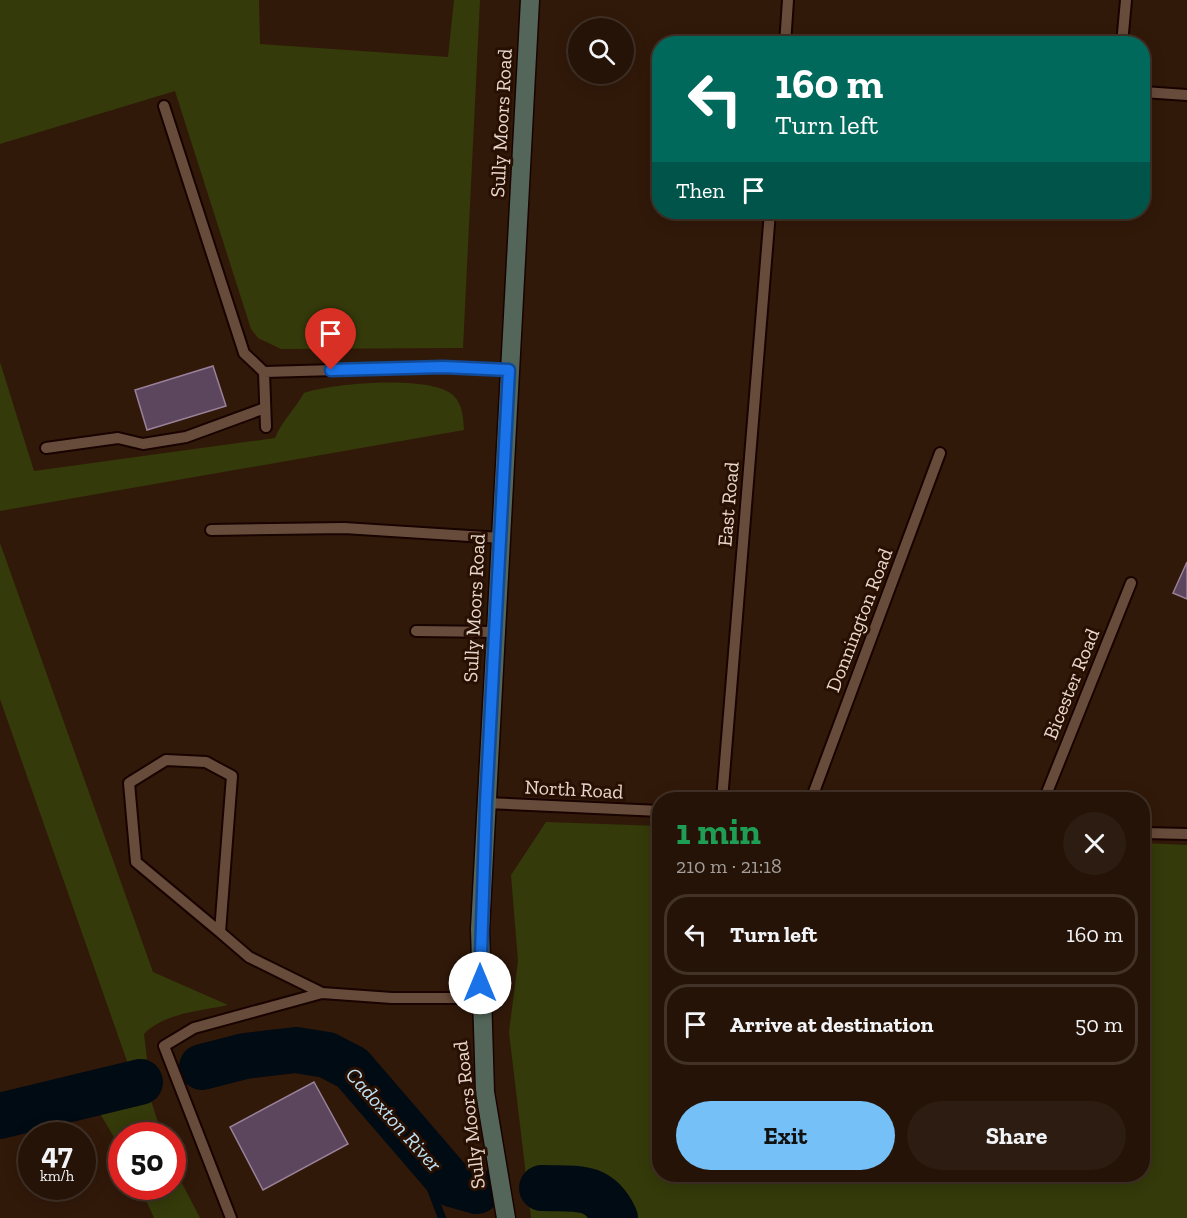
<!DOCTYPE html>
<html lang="en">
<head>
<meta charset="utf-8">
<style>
	body { margin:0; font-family:"Zilla Slab",serif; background:#2d1c11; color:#f1f3f6; height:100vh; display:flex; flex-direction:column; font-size:22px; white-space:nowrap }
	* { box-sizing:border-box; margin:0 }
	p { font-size:20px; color:#a39e9b }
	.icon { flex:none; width:33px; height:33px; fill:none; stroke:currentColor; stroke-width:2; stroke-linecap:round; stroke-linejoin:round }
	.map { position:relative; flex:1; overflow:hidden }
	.sheet { position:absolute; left:652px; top:792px; width:498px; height:390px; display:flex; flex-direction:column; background:#251307; border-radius:24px; box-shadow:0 3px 15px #0003,0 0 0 2px #423228 }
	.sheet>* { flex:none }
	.hud { position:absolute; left:652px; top:36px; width:498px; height:183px; border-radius:24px; box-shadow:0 3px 15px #0003,0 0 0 2px #423228; background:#00695c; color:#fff; overflow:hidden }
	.fabs { position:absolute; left:568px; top:18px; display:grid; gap:12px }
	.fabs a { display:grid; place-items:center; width:66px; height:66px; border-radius:50%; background:#251307; box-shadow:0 3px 15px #0003,0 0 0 2px #423228; font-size:30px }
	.speed { position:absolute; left:18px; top:1122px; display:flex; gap:12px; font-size:30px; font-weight:700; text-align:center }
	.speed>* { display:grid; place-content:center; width:78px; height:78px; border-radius:50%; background:#251307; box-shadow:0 3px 15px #0003,0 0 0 2px #423228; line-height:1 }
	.speed small { font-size:15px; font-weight:400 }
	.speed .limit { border:9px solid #d22; background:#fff; color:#111 }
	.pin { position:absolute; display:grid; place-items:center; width:51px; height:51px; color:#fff; margin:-62px -26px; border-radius:50% 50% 50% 0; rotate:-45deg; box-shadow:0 0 6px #0007 }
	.pin .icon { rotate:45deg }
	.me { position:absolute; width:66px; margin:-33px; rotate:0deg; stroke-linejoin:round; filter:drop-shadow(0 0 4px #0008) }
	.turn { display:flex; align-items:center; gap:21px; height:126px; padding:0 24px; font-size:27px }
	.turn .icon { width:78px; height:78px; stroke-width:2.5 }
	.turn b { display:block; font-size:42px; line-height:51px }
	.then { display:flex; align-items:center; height:57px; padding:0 24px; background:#0003; gap:12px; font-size:22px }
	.round { display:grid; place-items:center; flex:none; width:63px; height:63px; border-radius:32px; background:#2d1c11 }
	.headline { display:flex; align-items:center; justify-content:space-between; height:102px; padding:0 24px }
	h1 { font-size:36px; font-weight:700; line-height:45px; color:#1e9e55 }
	.cta { display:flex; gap:12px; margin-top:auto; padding:12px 24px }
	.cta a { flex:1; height:69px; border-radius:36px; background:#75c0f6; color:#111; font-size:24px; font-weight:700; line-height:69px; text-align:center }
	.cta a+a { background:#2d1c11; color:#f1f3f6 }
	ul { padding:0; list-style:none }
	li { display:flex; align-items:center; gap:18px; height:81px; margin:0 12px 9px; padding:0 12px; border:3px solid #423228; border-radius:24px }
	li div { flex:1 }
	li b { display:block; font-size:22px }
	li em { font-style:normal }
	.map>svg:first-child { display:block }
	.green { fill:#353a0a }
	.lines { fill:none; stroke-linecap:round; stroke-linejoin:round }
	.stream { stroke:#000b14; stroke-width:8 }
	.river { stroke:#000b14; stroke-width:46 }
	.building { fill:#5c465d; stroke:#99819a; stroke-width:1.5 }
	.service-casing { stroke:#180300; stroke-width:14 }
	.secondary-casing { stroke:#180300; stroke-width:21 }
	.service { stroke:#684c3b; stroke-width:10 }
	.secondary { stroke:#546659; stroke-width:18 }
	.route-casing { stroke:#114b97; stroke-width:15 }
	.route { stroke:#1a73e8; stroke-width:10 }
	.labels { text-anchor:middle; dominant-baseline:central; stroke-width:6; stroke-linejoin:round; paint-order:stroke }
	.street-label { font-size:20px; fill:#e9d7cd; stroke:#270f02 }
	.water-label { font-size:21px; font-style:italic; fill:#bee2f6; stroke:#270f02 }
</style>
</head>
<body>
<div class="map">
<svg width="1187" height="1218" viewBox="0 0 1187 1218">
	<rect width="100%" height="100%" fill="#311909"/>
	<!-- green -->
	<path class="green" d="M0 0H259L260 44 448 57 454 0H480L463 348 281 349 258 338 251 329 175 91 0 144Z
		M0 362 34 471 275 438C282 421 295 409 304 393 331 383 434 374 454 396 463 406 463 417 464 430L0 511Z
		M0 543 153 972 228 1005C200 1011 164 1013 144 1034L147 1059 128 1064 0 699Z
		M546 822 660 826V1174H1143V843L1187 845V1218H531L509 1032 518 961 511 875Z
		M147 1088 162 1135 122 1136 121 1149 92 1100Z
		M173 1166 200 1218H154L140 1187 172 1186Z"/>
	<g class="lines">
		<!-- stream -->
		<path class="stream" d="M422 1147 428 1181 442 1218"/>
		<!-- river -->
		<path class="river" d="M202 1067 245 1056 296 1050 327 1055 352 1068 452 1184 477 1191
			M0 1116 140 1082
			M542 1188C575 1189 599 1183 615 1218"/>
	</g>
	<!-- building -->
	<path class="building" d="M213 366 226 406 147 430 135 390Z
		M1187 562V599L1173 593Z
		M314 1082 348 1144 263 1190 230 1127Z"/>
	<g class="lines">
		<!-- service casing -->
		<g class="service-casing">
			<path id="service" d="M785 44 788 0
				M1122 44 1126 0
				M1143 92 1187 95
				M164 106 244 353 264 372 266 427
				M264 372 443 367 509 370
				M46 448 118 438 143 444 186 437 265 408
				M211 530 344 528 501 538
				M416 631 496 632
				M722 800 770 212
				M811 800 940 453
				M1044 800 1131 583
				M486 803 660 811
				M1143 833 1187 834
				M220 932 136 862 129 783 166 760 206 762 232 776 220 932 249 957 322 993
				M231 1218 164 1046 194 1028 322 993 392 998H480"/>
		</g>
		<!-- secondary casing -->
		<g class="secondary-casing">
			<path id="secondary" d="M506 1218 485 1092 480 929 530 0"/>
		</g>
		<!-- service -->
		<use href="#service" class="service"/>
		<!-- secondary -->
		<use href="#secondary" class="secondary"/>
	</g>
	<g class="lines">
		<!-- route casing -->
		<g class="route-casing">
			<path id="route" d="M331 370 443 367 509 370 486 803 480 983"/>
		</g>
		<!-- route -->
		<use href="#route" class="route"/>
	</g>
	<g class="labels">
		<!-- street labels -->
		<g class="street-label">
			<text transform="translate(501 123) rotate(-87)">Sully Moors Road</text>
			<text transform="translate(728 504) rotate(-85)">East Road</text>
			<text transform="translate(474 608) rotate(-87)">Sully Moors Road</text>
			<text transform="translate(859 620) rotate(-69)">Donnington Road</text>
			<text transform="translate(1071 684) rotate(-68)">Bicester Road</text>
			<text transform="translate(574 789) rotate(3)">North Road</text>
			<text transform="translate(469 1115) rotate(-97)">Sully Moors Road</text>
		</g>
		<!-- water labels -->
		<g class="water-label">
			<text transform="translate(394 1119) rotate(48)">Cadoxton River</text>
		</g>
	</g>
</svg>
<div class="fabs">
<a><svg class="icon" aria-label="search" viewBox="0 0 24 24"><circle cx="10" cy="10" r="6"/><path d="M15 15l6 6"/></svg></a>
</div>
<div class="speed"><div>47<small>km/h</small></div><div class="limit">50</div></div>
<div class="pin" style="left:331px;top:370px;background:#d93025"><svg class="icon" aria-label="arrive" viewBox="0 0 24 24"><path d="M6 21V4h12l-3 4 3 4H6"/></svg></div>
<svg class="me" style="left:480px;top:983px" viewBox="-20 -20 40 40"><circle r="19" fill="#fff"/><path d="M0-13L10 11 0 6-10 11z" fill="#1a73e8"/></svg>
<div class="hud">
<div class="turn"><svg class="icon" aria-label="left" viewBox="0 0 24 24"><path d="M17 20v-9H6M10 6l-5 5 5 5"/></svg><div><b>160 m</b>Turn left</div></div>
<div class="then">Then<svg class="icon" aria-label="arrive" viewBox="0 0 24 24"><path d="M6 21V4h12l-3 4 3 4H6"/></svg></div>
</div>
<section class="sheet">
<div class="headline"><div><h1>1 min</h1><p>210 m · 21:18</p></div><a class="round"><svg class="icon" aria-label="close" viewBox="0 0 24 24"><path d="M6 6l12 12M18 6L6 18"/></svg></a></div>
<ul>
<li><svg class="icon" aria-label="left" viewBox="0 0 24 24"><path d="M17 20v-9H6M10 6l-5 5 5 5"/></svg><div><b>Turn left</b></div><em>160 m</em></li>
<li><svg class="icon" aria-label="arrive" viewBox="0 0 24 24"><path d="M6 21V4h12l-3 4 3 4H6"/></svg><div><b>Arrive at destination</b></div><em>50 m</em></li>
</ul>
<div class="cta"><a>Exit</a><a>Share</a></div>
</section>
</div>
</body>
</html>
